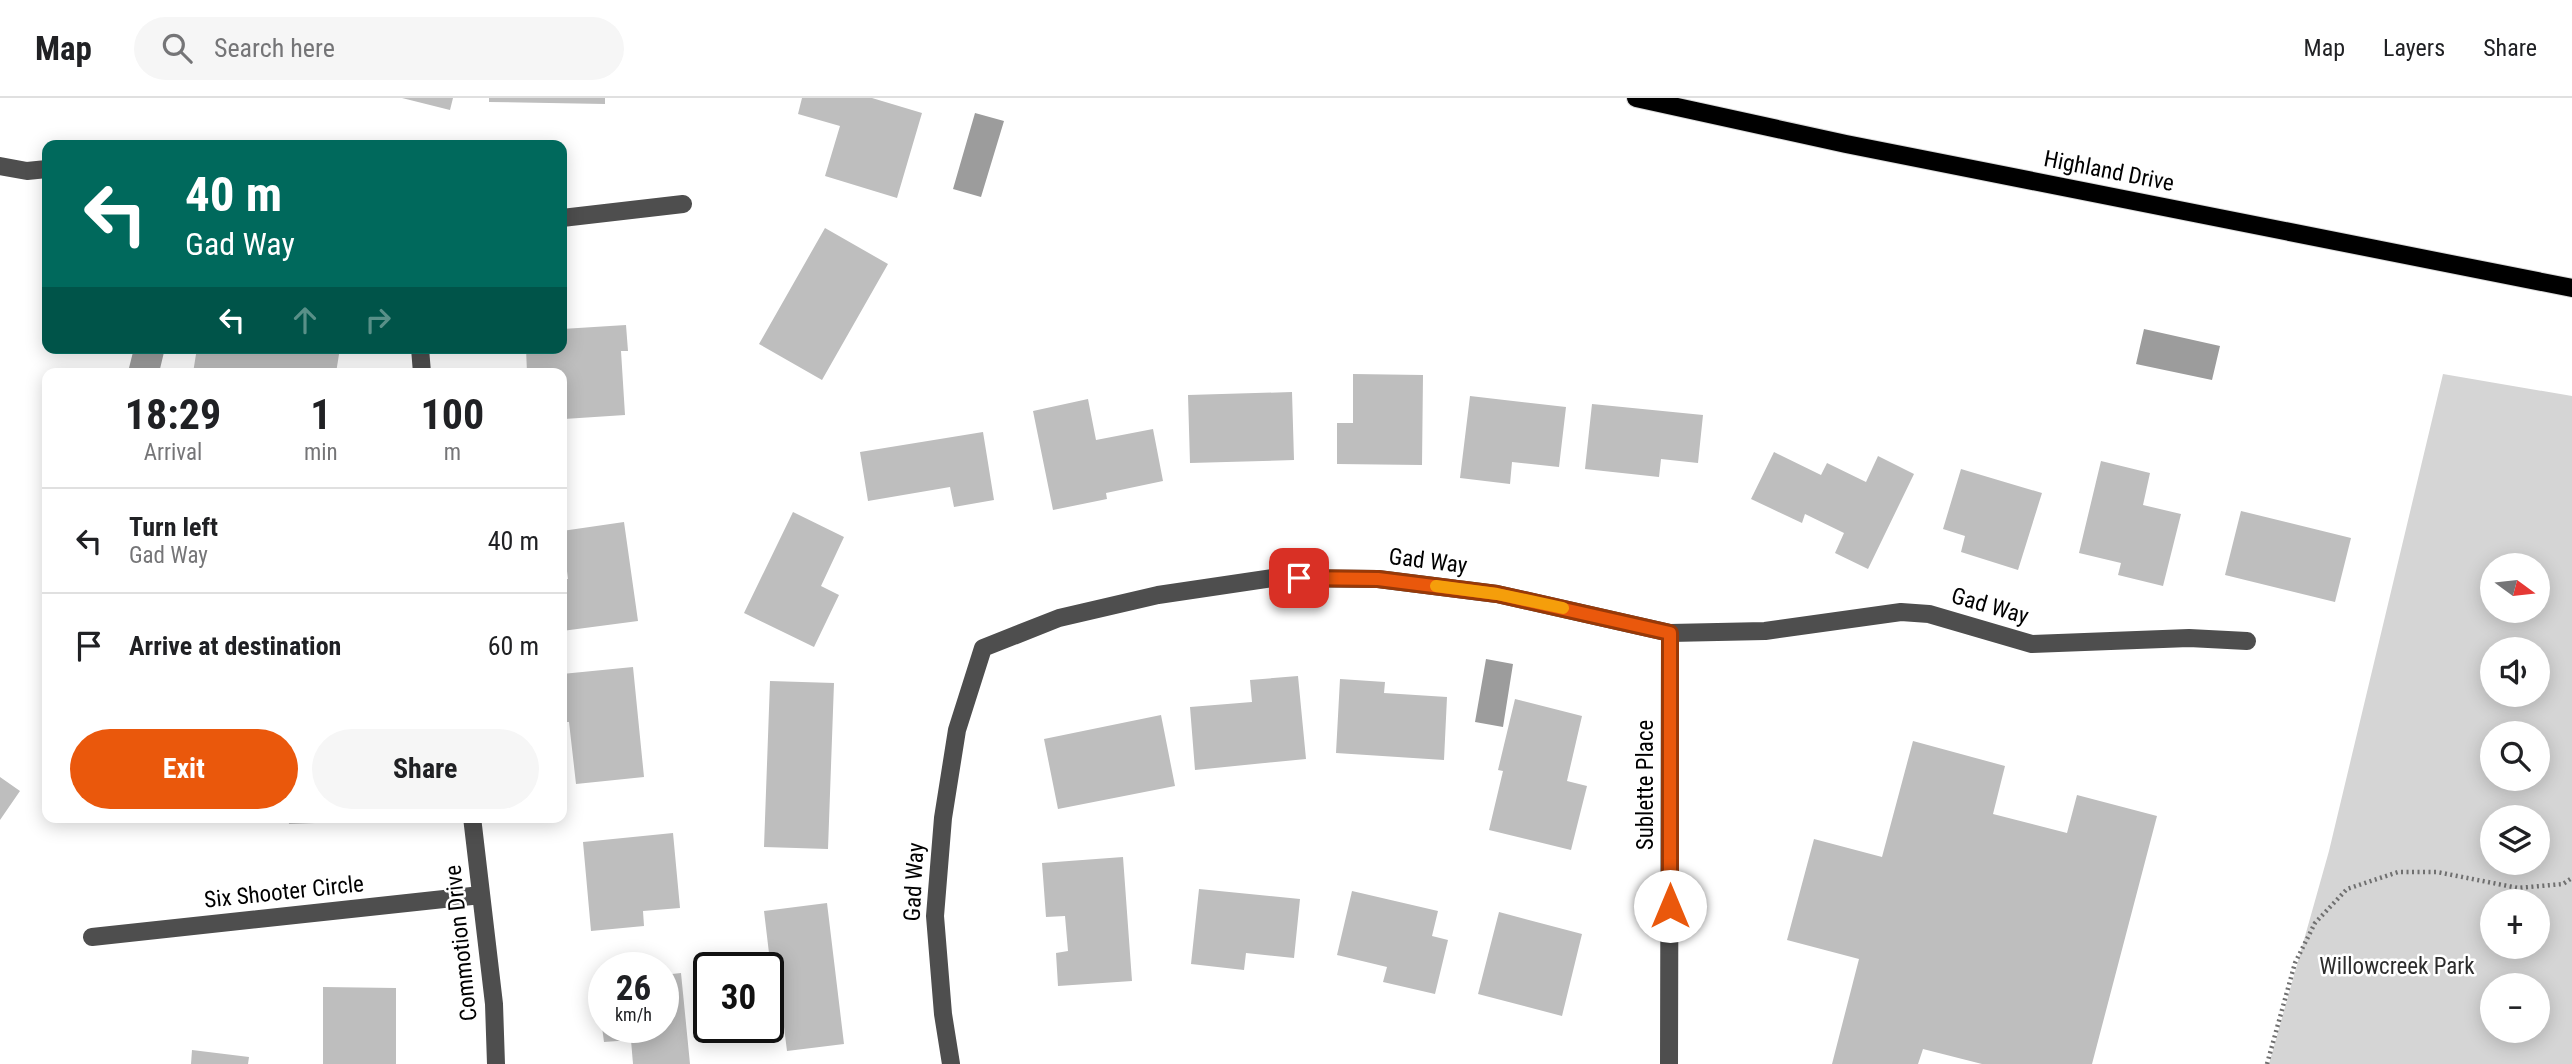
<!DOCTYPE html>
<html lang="en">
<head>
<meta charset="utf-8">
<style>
	body { margin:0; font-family:"Roboto Condensed",sans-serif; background:#f6f6f6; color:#202124; height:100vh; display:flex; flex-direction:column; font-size:26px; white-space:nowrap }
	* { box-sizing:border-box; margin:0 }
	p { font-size:23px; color:#757577 }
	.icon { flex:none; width:38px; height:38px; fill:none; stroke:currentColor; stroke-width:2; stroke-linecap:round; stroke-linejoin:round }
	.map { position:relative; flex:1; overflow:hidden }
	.panel { position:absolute; left:42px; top:270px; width:525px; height:455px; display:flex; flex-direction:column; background:#fff; border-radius:14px; box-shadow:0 4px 18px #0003 }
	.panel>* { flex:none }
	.banner { position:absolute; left:42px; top:42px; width:525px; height:214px; border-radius:14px; box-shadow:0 4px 18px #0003; background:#00695c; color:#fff; overflow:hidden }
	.needle { width:46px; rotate:105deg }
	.controls { position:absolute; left:2480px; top:455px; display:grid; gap:14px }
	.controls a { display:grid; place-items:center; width:70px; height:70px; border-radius:50%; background:#fff; box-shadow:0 4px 18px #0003; font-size:35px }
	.speed { position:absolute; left:588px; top:854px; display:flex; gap:14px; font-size:35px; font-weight:700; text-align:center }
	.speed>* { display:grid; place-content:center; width:91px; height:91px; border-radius:50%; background:#fff; box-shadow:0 4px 18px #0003; line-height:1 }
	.speed small { font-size:18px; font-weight:400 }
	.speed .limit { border:4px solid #111; border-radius:10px; background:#fff; color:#111 }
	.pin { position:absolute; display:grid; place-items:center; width:60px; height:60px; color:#fff; margin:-30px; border-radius:14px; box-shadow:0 4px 10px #0006 }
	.me { position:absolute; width:77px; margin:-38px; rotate:0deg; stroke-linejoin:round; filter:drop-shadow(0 0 5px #0008) }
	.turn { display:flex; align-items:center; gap:24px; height:147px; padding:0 28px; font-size:32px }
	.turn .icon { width:91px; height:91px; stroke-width:2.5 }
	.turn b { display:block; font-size:49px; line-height:60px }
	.lanes { display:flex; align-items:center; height:66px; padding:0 28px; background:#0003; justify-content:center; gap:35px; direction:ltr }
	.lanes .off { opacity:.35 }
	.eta { display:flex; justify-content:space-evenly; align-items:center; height:119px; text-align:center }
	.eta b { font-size:42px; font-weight:700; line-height:49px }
	.button { display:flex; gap:14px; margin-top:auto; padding:14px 28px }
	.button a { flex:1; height:80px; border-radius:42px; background:#ea580c; color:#fff; font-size:28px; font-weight:700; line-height:80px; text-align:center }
	.button a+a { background:#f6f6f6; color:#202124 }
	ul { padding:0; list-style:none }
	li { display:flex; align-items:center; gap:21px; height:105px; padding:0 28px; border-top:2px solid #e0e0e0 }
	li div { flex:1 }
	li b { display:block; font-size:26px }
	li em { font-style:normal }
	header { display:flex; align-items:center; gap:42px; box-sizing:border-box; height:98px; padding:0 35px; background:#fff; border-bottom:2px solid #e0e0e0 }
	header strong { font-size:33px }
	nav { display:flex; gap:38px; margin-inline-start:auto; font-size:24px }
	.search { width:490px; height:63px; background:#f6f6f6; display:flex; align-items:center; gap:18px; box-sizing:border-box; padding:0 24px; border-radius:38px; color:#757577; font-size:26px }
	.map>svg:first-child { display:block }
	.green { fill:#d5d5d5; fill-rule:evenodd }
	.water { fill:#9c9c9c }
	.building { fill:#bebebe }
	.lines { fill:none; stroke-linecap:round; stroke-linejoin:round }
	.major-casing { stroke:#dbdbdb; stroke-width:20 }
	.path { stroke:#707070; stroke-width:4.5; stroke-dasharray:2 3.5; stroke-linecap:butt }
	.minor { stroke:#4e4e4e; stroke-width:18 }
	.major { stroke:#000; stroke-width:18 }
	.route-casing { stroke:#983908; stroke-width:18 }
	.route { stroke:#ea580c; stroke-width:12 }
	.slow { stroke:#f59e0b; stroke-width:12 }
	.labels { text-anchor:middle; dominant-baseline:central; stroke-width:5; stroke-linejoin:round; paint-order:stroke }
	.street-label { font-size:23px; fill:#000; stroke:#fff }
	.park-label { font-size:23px; fill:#2c2c2c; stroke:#fff }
</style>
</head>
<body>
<header>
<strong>Map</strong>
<div class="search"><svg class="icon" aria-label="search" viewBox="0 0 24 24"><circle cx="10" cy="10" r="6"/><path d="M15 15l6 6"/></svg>Search here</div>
<nav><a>Map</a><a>Layers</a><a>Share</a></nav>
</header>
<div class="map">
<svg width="2572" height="966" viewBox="0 0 2572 966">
	<rect width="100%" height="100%" fill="#fff"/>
	<!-- green -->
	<path class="green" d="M2443 276 2572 298V966H2269L2329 753ZM2492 467H2538V513H2492ZM2492 551H2538V597H2492ZM2492 635H2538V681H2492ZM2492 719H2538V765H2492ZM2492 803H2538V849H2492ZM2492 887H2538V933H2492Z"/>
	<!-- water -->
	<path class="water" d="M975 15 1004 23 981 99 953 91Z
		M2144 231 2220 248 2212 282 2136 266Z
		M134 250H165L159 275 128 274Z
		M1486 561 1513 566 1503 629 1475 624Z"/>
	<!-- building -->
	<path class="building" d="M402 0H453L450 12Z
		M489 0H605V6L489 4Z
		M802 0H872L922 15 897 100 825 78 840 28 798 16Z
		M825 130 888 166 822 282 759 246Z
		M626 227 628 253H621L625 317 564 321V312H562V275H527L526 250H562V231Z
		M197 250H340L336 275H193Z
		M1353 276 1423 277 1422 367 1337 366V325H1353Z
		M1292 294 1294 362 1190 365 1188 297Z
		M1470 298 1566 309 1559 369 1512 364 1510 386 1460 380Z
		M1088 301 1096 342 1153 331 1163 383 1106 395 1107 401 1053 412 1033 313Z
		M1592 306 1703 317 1698 365 1661 361 1659 379 1585 371Z
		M983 334 994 402 954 409 950 389 868 403 860 354Z
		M1774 354 1821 377 1827 365 1866 384 1878 358 1914 376 1868 471 1835 455 1844 435 1805 416 1802 425 1751 401Z
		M2101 363 2150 375 2143 407 2181 416 2163 488 2118 477 2121 465 2079 455Z
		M1961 371 2042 395 2018 472 1961 454 1965 438 1943 431Z
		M2241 413 2351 440 2335 504 2225 477Z
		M793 414 844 439 821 488 839 497 814 549 744 515Z
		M624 424 638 523 562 533V481H568L562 433Z
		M633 569 644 679 576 686 569 624H564L562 576Z
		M1298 578 1306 661 1195 672 1190 609 1252 604 1250 582Z
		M1340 581 1385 584 1384 595 1447 599 1444 662 1336 655Z
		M770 583 834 585 828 751 764 749Z
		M1515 601 1582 618 1567 683 1587 688 1571 752 1489 732 1503 673 1498 672Z
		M1161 617 1175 688 1058 711 1044 641Z
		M1913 643 2005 668 1993 716 2067 735 2077 697 2157 718 2092 966H1982L1923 951 1918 966H1832L1859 861 1787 842 1814 741 1882 759Z
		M0 679 20 693 0 722Z
		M288 719H341V724L289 726Z
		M673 735 680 810 643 813 644 828 591 833 583 744Z
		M1123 759 1132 883 1058 888 1056 855 1068 853 1065 818 1046 819 1042 765Z
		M1199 791 1300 801 1294 860 1246 855 1244 872 1191 866Z
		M1352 793 1438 813 1432 838 1448 842 1435 896 1383 884 1387 869 1337 857Z
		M827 805 844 946 787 953 781 905 775 906 764 813Z
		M1499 814 1582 836 1562 918 1478 896Z
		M681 875 690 966H633L631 942 604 944 602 929H663V877Z
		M597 883H604V928H602Z
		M323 889 396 890V966H323Z
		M192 952 249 959 248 966H191Z"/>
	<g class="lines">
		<!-- major casing -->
		<g class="major-casing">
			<path id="major" d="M1636 0 1846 46 2572 190"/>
		</g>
		<!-- path -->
		<path class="path" d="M2267 966 2295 865 2315 825 2347 791 2398 774H2437L2518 790 2563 786 2572 780"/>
		<!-- minor -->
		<path class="minor" d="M0 68 27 73 47 71
			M562 120 683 106
			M420 250 422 275
			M472 719 494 906 496 966
			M92 839 481 797
			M951 966 943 916 935 818 943 720 957 632 983 550 1059 520 1158 497 1273 480 1378 481 1497 496 1670 535 1765 533 1901 514 1929 516 2032 546 2189 540 2247 543
			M1669 966 1670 535"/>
		<!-- major -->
		<use href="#major" class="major"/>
	</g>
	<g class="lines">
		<!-- route casing -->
		<g class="route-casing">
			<path id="route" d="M1299 480 1378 481 1497 496 1670 535V808"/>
		</g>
		<!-- route -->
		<use href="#route" class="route"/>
		<!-- slow -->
		<path class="slow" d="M1436 488 1497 496 1563 510"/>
	</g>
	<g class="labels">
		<!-- street labels -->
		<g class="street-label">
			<text transform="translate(2109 73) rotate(11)">Highland Drive</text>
			<text transform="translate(1428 463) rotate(7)">Gad Way</text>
			<text transform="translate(1990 508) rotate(16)">Gad Way</text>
			<text transform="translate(1645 687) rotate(-90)">Sublette Place</text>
			<text transform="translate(914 784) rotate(-87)">Gad Way</text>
			<text transform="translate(284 794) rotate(-6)">Six Shooter Circle</text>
			<text transform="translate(461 845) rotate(-96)">Commotion Drive</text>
		</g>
		<!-- park labels -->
		<g class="park-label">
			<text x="2397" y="868">Willowcreek Park</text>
		</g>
	</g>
</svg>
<div class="controls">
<a><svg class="needle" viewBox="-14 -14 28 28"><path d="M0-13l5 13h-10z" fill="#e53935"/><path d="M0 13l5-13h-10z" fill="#757577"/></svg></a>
<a><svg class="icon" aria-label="sound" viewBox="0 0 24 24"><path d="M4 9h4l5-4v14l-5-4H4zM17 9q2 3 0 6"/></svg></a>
<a><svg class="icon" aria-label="search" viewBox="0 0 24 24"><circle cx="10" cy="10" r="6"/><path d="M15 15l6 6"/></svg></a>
<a><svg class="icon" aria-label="layers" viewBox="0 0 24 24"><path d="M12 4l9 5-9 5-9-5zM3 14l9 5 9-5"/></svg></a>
<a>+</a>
<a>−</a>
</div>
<div class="speed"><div>26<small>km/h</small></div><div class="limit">30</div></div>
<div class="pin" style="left:1299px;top:480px;background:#d93025"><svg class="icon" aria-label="arrive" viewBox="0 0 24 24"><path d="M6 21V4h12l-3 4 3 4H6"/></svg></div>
<svg class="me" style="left:1670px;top:808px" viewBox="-20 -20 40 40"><circle r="19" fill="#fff"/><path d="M0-13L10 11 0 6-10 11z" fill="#ea580c"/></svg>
<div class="banner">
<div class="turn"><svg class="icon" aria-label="left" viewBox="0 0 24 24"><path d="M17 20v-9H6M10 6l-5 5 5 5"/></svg><div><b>40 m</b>Gad Way</div></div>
<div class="lanes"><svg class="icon" aria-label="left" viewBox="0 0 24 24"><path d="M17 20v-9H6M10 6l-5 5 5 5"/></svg><svg class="icon off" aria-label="ahead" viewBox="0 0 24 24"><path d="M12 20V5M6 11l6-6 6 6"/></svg><svg class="icon off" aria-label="right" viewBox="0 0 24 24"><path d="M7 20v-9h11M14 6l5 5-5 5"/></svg></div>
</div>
<section class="panel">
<div class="eta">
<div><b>18:29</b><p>Arrival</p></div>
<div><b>1</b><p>min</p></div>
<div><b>100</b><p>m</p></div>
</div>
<ul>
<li><svg class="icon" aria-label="left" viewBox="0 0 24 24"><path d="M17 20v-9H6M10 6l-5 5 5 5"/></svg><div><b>Turn left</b><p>Gad Way</p></div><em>40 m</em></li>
<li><svg class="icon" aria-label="arrive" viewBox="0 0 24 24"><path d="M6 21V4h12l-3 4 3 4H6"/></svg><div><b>Arrive at destination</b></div><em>60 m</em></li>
</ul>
<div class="button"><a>Exit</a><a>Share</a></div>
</section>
</div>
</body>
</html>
